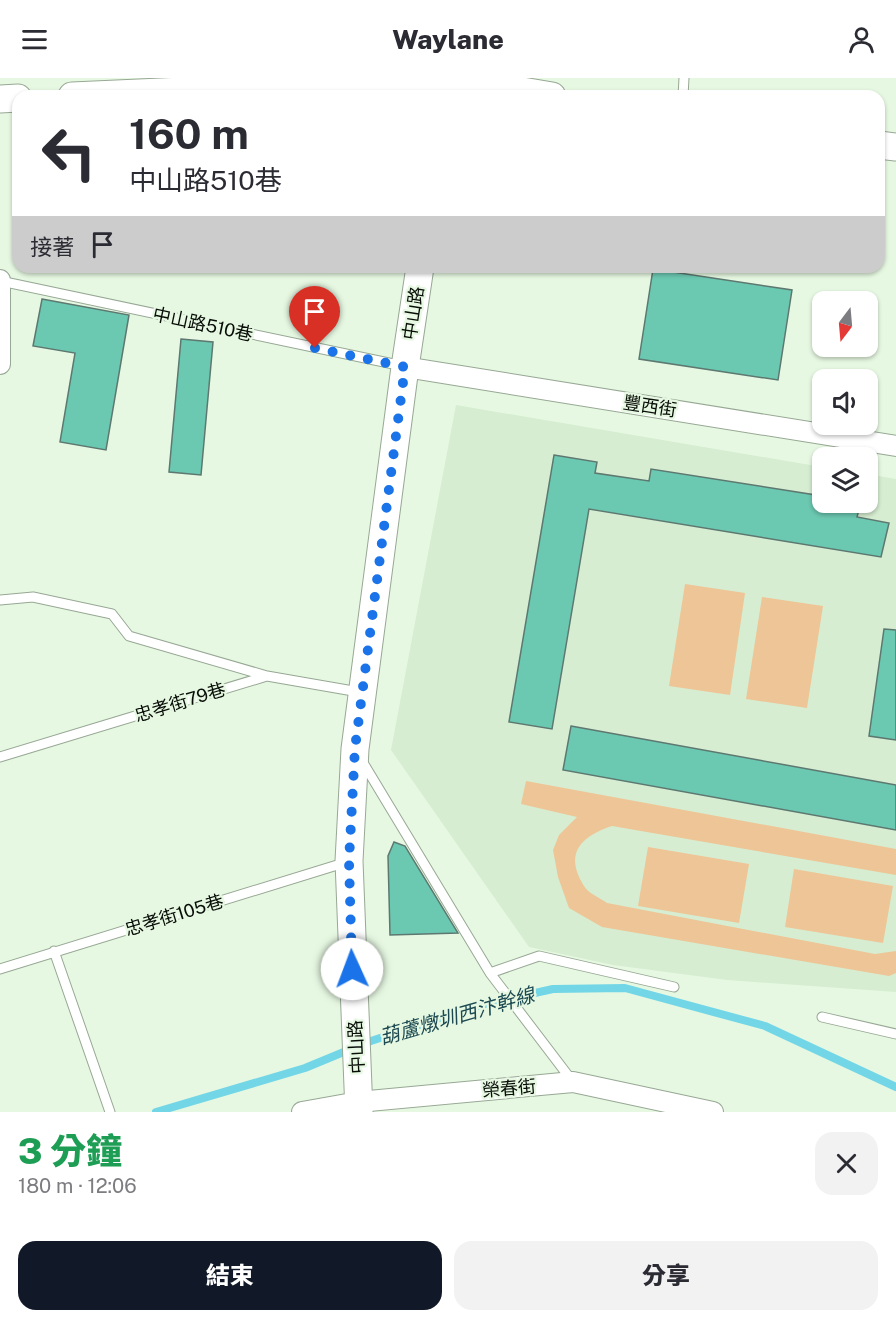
<!DOCTYPE html>
<html lang="zh-TW">
<head>
<meta charset="utf-8">
<style>
	body { margin:0; font-family:"Public Sans","Noto Sans TC",sans-serif; background:#f2f2f3; color:#2b2b33; height:100vh; display:flex; flex-direction:column; font-size:22px; white-space:nowrap }
	* { box-sizing:border-box; margin:0 }
	p { font-size:20px; color:#7c7c81 }
	.icon { flex:none; width:33px; height:33px; fill:none; stroke:currentColor; stroke-width:2; stroke-linecap:round; stroke-linejoin:round }
	.map { position:relative; height:1034px; overflow:hidden }
	.side { display:flex; flex-direction:column; background:#fff; flex:1 }
	.side>* { flex:none }
	.banner { position:absolute; left:12px; top:12px; width:873px; height:183px; border-radius:18px; box-shadow:0 2px 4px #0004; background:#fff; color:#2b2b33; overflow:hidden }
	.needle { width:39px; rotate:196deg }
	.buttons { position:absolute; left:812px; top:213px; display:grid; gap:12px }
	.buttons a { display:grid; place-items:center; width:66px; height:66px; border-radius:12px; background:#fff; box-shadow:0 2px 4px #0004; font-size:30px }
	.pin { position:absolute; display:grid; place-items:center; width:51px; height:51px; color:#fff; margin:-62px -26px; border-radius:50% 50% 50% 0; rotate:-45deg; box-shadow:0 0 6px #0007 }
	.pin .icon { rotate:45deg }
	.me { position:absolute; width:66px; margin:-33px; rotate:358deg; stroke-linejoin:round; filter:drop-shadow(0 0 4px #0008) }
	.turn { display:flex; align-items:center; gap:21px; height:126px; padding:0 18px; font-size:27px }
	.turn .icon { width:78px; height:78px; stroke-width:2.5 }
	.turn b { display:block; font-size:42px; line-height:51px }
	.then { display:flex; align-items:center; height:57px; padding:0 18px; background:#0003; gap:12px; font-size:22px }
	.round { display:grid; place-items:center; flex:none; width:63px; height:63px; border-radius:18px; background:#f2f2f3 }
	.head { display:flex; align-items:center; justify-content:space-between; height:102px; padding:0 18px }
	h1 { font-size:36px; font-weight:800; line-height:45px; color:#1e9e55 }
	.action { display:flex; gap:12px; margin-top:auto; padding:12px 18px }
	.action a { flex:1; height:69px; border-radius:18px; background:#111827; color:#fff; font-size:24px; font-weight:800; line-height:69px; text-align:center }
	.action a+a { background:#f2f2f3; color:#2b2b33 }
	header { display:flex; justify-content:space-between; align-items:center; height:78px; padding:0 18px; background:#fff; font-size:27px; font-weight:800 }
	.map>svg:first-child { display:block }
	.built { fill:#d6edd1 }
	.green { fill:#eec596 }
	.lines { fill:none; stroke-linecap:round; stroke-linejoin:round }
	.stream { stroke:#73d6e7; stroke-width:8 }
	.building { fill:#6bc8b1; stroke:#5d7870; stroke-width:1.5 }
	.lane-casing { stroke:#97a894; stroke-width:11 }
	.street-casing { stroke:#97a894; stroke-width:22 }
	.secondary-casing { stroke:#97a894; stroke-width:29 }
	.lane { stroke:#fff; stroke-width:9 }
	.street { stroke:#fff; stroke-width:20 }
	.secondary { stroke:#fff; stroke-width:27 }
	.route { stroke:#1a73e8; stroke-width:10; stroke-dasharray:0 18 }
	.labels { text-anchor:middle; dominant-baseline:central; stroke-width:4.5; stroke-linejoin:round; paint-order:stroke }
	.street-label { font-size:18px; fill:#080d07; stroke:#e6f8e2 }
	.water-label { font-size:20px; font-style:italic; fill:#1c4951; stroke:#e6f8e2 }
</style>
</head>
<body>
<header><svg class="icon" aria-label="menu" viewBox="0 0 24 24"><path d="M4 6h16M4 12h16M4 18h16"/></svg>Waylane<svg class="icon" aria-label="person" viewBox="0 0 24 24"><circle cx="12" cy="8" r="4"/><path d="M4 21q1-7 8-7t8 7"/></svg></header>
<div class="map">
<svg width="896" height="1034" viewBox="0 0 896 1034">
	<rect width="100%" height="100%" fill="#e6f8e2"/>
	<!-- built -->
	<path class="built" d="M456 327 822 389V424H867V396L896 401V914L727 902 613 887 529 869 391 672Z"/>
	<!-- green -->
	<path class="green" d="M685 506 745 515 730 617 669 608Z
		M762 519 823 528 807 630 746 621Z
		M526 703 896 771V797L612 748C582 758 563 775 584 808 588 815 600 820 607 825L875 876 896 873V895L889 898 602 849 569 830 558 799 553 772 559 757 577 739 521 726Z
		M648 769 749 786 739 845 638 828Z
		M794 791 893 808 883 865 785 849Z"/>
	<g class="lines">
		<!-- stream -->
		<path class="stream" d="M362 966 476 928 553 911 625 910 765 948 896 1009
			M156 1034 305 990 351 971"/>
	</g>
	<!-- building -->
	<path class="building" d="M653 191 792 212 778 302 639 281Z
		M42 221 129 237 106 372 60 364 75 275 33 268Z
		M181 261 213 264 201 397 169 394Z
		M554 377 597 384 595 395 649 403 651 391 822 418V424H861L857 439 889 445 881 479 589 431 552 651 509 644Z
		M884 551 896 552V662L869 658Z
		M571 648 896 707V752L563 692Z
		M394 764 405 768 458 855 390 857 388 778Z"/>
	<g class="lines">
		<!-- lane casing -->
		<g class="lane-casing">
			<path id="lane" d="M683 18 684 0
				M0 203 403 288
				M0 522 33 519 112 536 129 558 267 598
				M0 679 267 598 359 614
				M362 683 490 895 573 1004
				M54 873 110 1034
				M0 891 347 784
				M490 895 539 878 674 909
				M822 939 896 956"/>
		</g>
		<!-- street casing -->
		<g class="street-casing">
			<path id="street" d="M0 202V286
				M405 289 896 368
				M302 1034 358 1024 573 1004 713 1034"/>
		</g>
		<!-- secondary casing -->
		<g class="secondary-casing">
			<path id="secondary" d="M72 18 450 1 552 18
				M0 21 18 20
				M879 67 896 69
				M359 1034 349 783 355 671 405 289 420 189"/>
		</g>
		<!-- lane -->
		<use href="#lane" class="lane"/>
		<!-- street -->
		<use href="#street" class="street"/>
		<!-- secondary -->
		<use href="#secondary" class="secondary"/>
	</g>
	<g class="lines">
		<!-- route -->
		<path class="route" d="M315 270 405 289 355 670 349 783 352 891"/>
	</g>
	<g class="labels">
		<!-- street labels -->
		<g class="street-label">
			<text transform="translate(413 235) rotate(-81)">中山路</text>
			<text transform="translate(203 246) rotate(12)">中山路510巷</text>
			<text transform="translate(650 328) rotate(9)">豐西街</text>
			<text transform="translate(180 624) rotate(-17)">忠孝街79巷</text>
			<text transform="translate(174 837) rotate(-17)">忠孝街105巷</text>
			<text transform="translate(356 969) rotate(-93)">中山路</text>
			<text transform="translate(509 1010) rotate(-5)">榮春街</text>
		</g>
		<!-- water labels -->
		<g class="water-label">
			<text transform="translate(457 938) rotate(-16)">葫蘆燉圳西汴幹線</text>
		</g>
	</g>
</svg>
<div class="buttons">
<a><svg class="needle" viewBox="-14 -14 28 28"><path d="M0-13l5 13h-10z" fill="#e53935"/><path d="M0 13l5-13h-10z" fill="#7c7c81"/></svg></a>
<a><svg class="icon" aria-label="sound" viewBox="0 0 24 24"><path d="M4 9h4l5-4v14l-5-4H4zM17 9q2 3 0 6"/></svg></a>
<a><svg class="icon" aria-label="layers" viewBox="0 0 24 24"><path d="M12 4l9 5-9 5-9-5zM3 14l9 5 9-5"/></svg></a>
</div>
<div class="pin" style="left:315px;top:270px;background:#d93025"><svg class="icon" aria-label="arrive" viewBox="0 0 24 24"><path d="M6 21V4h12l-3 4 3 4H6"/></svg></div>
<svg class="me" style="left:352px;top:891px" viewBox="-20 -20 40 40"><circle r="19" fill="#fff"/><path d="M0-13L10 11 0 6-10 11z" fill="#1a73e8"/></svg>
<div class="banner">
<div class="turn"><svg class="icon" aria-label="left" viewBox="0 0 24 24"><path d="M17 20v-9H6M10 6l-5 5 5 5"/></svg><div><b>160 m</b>中山路510巷</div></div>
<div class="then">接著<svg class="icon" aria-label="arrive" viewBox="0 0 24 24"><path d="M6 21V4h12l-3 4 3 4H6"/></svg></div>
</div>
</div>
<section class="side">
<div class="head"><div><h1>3 分鐘</h1><p>180 m · 12:06</p></div><a class="round"><svg class="icon" aria-label="close" viewBox="0 0 24 24"><path d="M6 6l12 12M18 6L6 18"/></svg></a></div>
<div class="action"><a>結束</a><a>分享</a></div>
</section>
</body>
</html>
